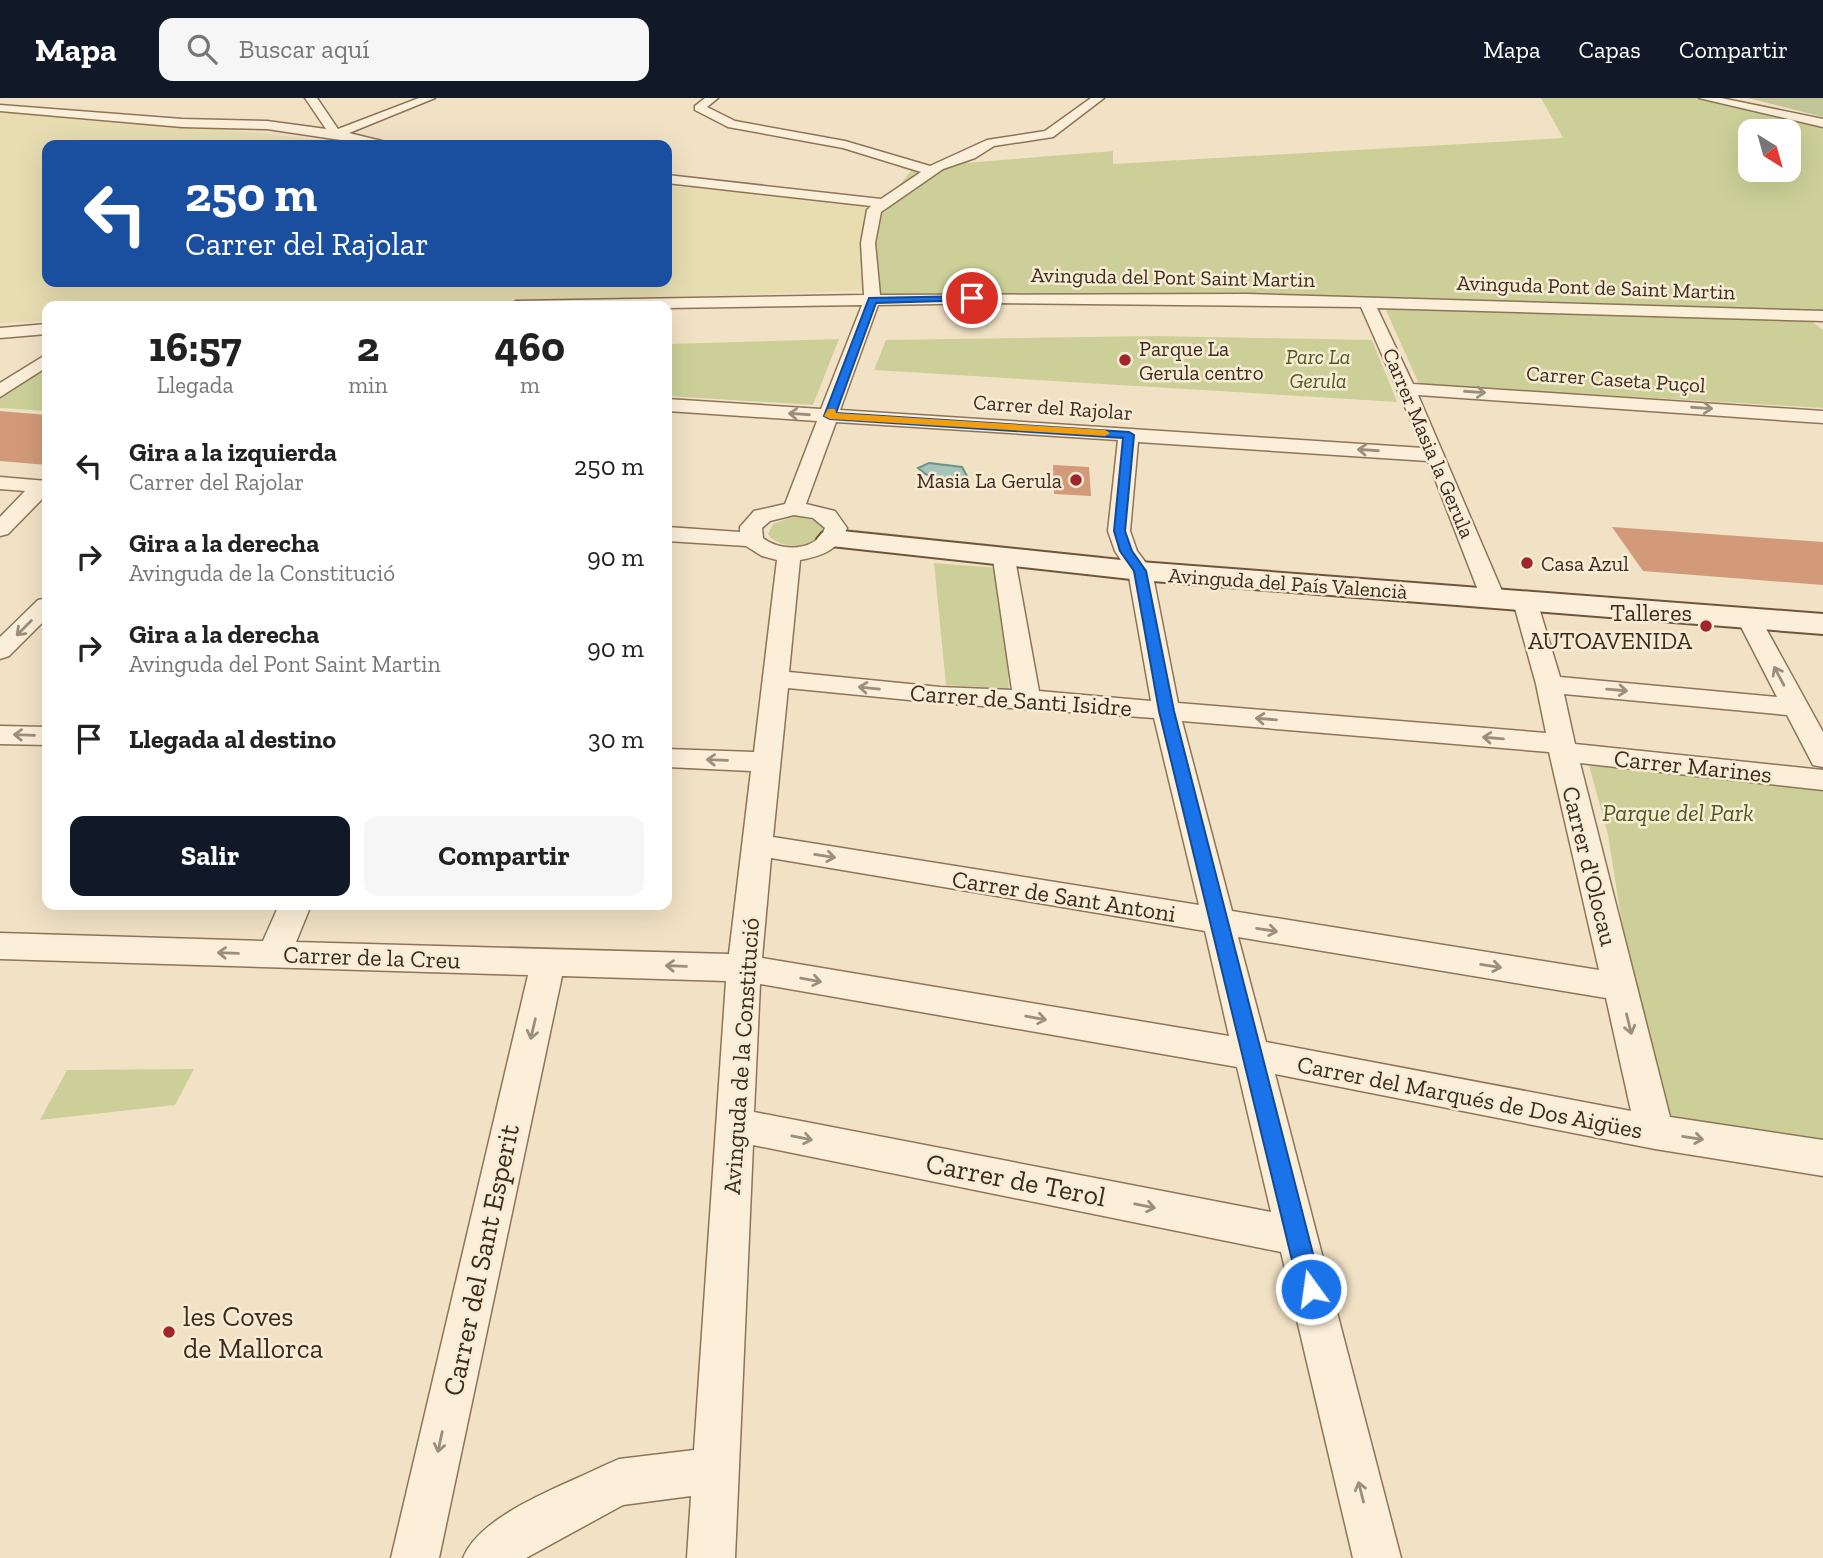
<!DOCTYPE html>
<html lang="es">
<head>
<meta charset="utf-8">
<style>
	body { margin:0; font-family:"Zilla Slab",serif; background:#f6f6f6; color:#222; height:100vh; display:flex; flex-direction:column; font-size:26px; white-space:nowrap }
	* { box-sizing:border-box; margin:0 }
	p { font-size:23px; color:#767676 }
	.icon { flex:none; width:38px; height:38px; fill:none; stroke:currentColor; stroke-width:2; stroke-linecap:round; stroke-linejoin:round }
	.map { position:relative; flex:1; overflow:hidden }
	.sheet { position:absolute; left:42px; top:203px; width:630px; height:609px; display:flex; flex-direction:column; background:#fff; border-radius:14px; box-shadow:0 7px 28px #0002 }
	.sheet>* { flex:none }
	.hud { position:absolute; left:42px; top:42px; width:630px; height:147px; border-radius:14px; box-shadow:0 7px 28px #0002; background:#1a4fa0; color:#fff; overflow:hidden }
	.needle { width:46px; rotate:143deg }
	.fabs { position:absolute; left:1738px; top:21px; display:grid; gap:14px }
	.fabs a { display:grid; place-items:center; width:63px; height:63px; border-radius:14px; background:#fff; box-shadow:0 7px 28px #0002; font-size:35px }
	.pin { position:absolute; display:grid; place-items:center; width:60px; height:60px; color:#fff; margin:-30px; border:4px solid #fff; border-radius:50%; box-shadow:0 2px 7px #0007 }
	.me { position:absolute; width:77px; margin:-38px; rotate:346deg; stroke-linejoin:round; filter:drop-shadow(0 0 5px #0008) }
	.turn { display:flex; align-items:center; gap:24px; height:147px; padding:0 28px; font-size:32px }
	.turn .icon { width:91px; height:91px; stroke-width:2.5 }
	.turn b { display:block; font-size:49px; line-height:60px }
	.eta { display:flex; justify-content:space-evenly; align-items:center; height:119px; text-align:center }
	.eta b { font-size:42px; font-weight:700; line-height:49px }
	.action { display:flex; gap:14px; margin-top:auto; padding:14px 28px }
	.action a { flex:1; height:80px; border-radius:14px; background:#111827; color:#fff; font-size:28px; font-weight:700; line-height:80px; text-align:center }
	.action a+a { background:#f6f6f6; color:#222 }
	ul { padding:0; list-style:none }
	li { display:flex; align-items:center; gap:21px; height:91px; padding:0 28px }
	li div { flex:1 }
	li b { display:block; font-size:26px }
	li em { font-style:normal }
	header { display:flex; align-items:center; gap:42px; box-sizing:border-box; height:98px; padding:0 35px; background:#111827; color:#fff }
	header strong { font-size:33px }
	nav { display:flex; gap:38px; margin-inline-start:auto; font-size:24px }
	.search { width:490px; height:63px; background:#f6f6f6; display:flex; align-items:center; gap:18px; box-sizing:border-box; padding:0 24px; border-radius:14px; color:#767676; font-size:26px }
	.map>svg:first-child { display:block }
	.farmland { fill:#e7ddb1 }
	.green { fill:#ccd098; fill-rule:evenodd }
	.cemetery { fill:#c1c597 }
	.water { fill:#a7c4ba; stroke:#6c9388; stroke-width:2 }
	.building { fill:#d29a78 }
	.lines { fill:none; stroke-linecap:round; stroke-linejoin:round }
	.street-casing { stroke:#8e7359; stroke-width:3 }
	.secondary-casing { stroke:#6f543c; stroke-width:4 }
	.street { fill:#fbefd9; fill-rule:evenodd }
	.secondary { fill:#fbefd9; fill-rule:evenodd }
	.oneway { stroke:#9c8e7c }
	.route { fill:#1a73e8; stroke:#114b97; stroke-width:2 }
	.slow { fill:#f59e0b }
	.poi-dot { fill:#a1252b; stroke:#f8ecd5; stroke-width:2.5 }
	.labels { text-anchor:middle; dominant-baseline:central; stroke-width:5; stroke-linejoin:round; paint-order:stroke }
	.far-street-label { font-size:21px; fill:#3d2c1e; stroke:#f8ecd5 }
	.far-poi-label { font-size:21px; fill:#3d2c1e; stroke:#f8ecd5; text-anchor:start }
	.far-park-label { font-size:21px; font-style:italic; fill:#4f5a23; stroke:#f8ecd5 }
	.poi-label { font-size:24px; fill:#3d2c1e; stroke:#f8ecd5; text-anchor:end }
	.street-label { font-size:24px; fill:#3d2c1e; stroke:#f8ecd5 }
	.park-label { font-size:24px; font-style:italic; fill:#4f5a23; stroke:#f8ecd5 }
	.near-street-label { font-size:28px; fill:#3d2c1e; stroke:#f8ecd5 }
	.near-poi-label { font-size:28px; fill:#3d2c1e; stroke:#f8ecd5; text-anchor:start }
</style>
</head>
<body>
<header>
<strong>Mapa</strong>
<div class="search"><svg class="icon" aria-label="search" viewBox="0 0 24 24"><circle cx="10" cy="10" r="6"/><path d="M15 15l6 6"/></svg>Buscar aquí</div>
<nav><a>Mapa</a><a>Capas</a><a>Compartir</a></nav>
</header>
<div class="map">
<svg width="1823" height="1460" viewBox="0 0 1823 1460">
	<rect width="100%" height="100%" fill="#f1e2c5"/>
	<!-- farmland -->
	<path class="farmland" d="M0 7 365 47H47V184H667V81L882 105 872 192 440 208H47V223L0 225Z"/>
	<!-- green -->
	<path class="green" d="M1541 0H1704L1823 28V213L872 202 870 125 902 100 890 99 914 69 1113 53V66L1563 40ZM1750 33H1788V72H1750Z
		M1385 210 1811 223 1823 232V310L1419 286Z
		M1157 238 1372 242 1397 304 874 272 886 242Z
		M839 241 813 307 667 298V246Z
		M47 274V313L0 310V293L26 275Z
		M795 418 818 423 824 432C816 451 786 452 771 440L768 436 773 426Z
		M847 431 1102 458 1100 465 842 440Z
		M934 465 1000 470 1009 591 946 587Z
		M1589 667 1823 693V1064L1655 1034 1608 737Z
		M194 971 175 1007 40 1022 67 972Z"/>
	<!-- cemetery -->
	<path class="cemetery" d="M1748 0H1823V19Z"/>
	<!-- water -->
	<path class="water" d="M929 365 962 369 967 378C949 387 932 383 918 370Z"/>
	<!-- building -->
	<path class="building" d="M0 313 47 317V367L0 363Z
		M1053 367 1089 369 1091 398 1054 396Z
		M1612 429 1823 444V487L1643 473Z"/>
	<g class="lines">
		<!-- street casing -->
		<g class="street-casing">
			<path id="street" d="M305 0H317L338 31 419 0H435L349 35 398 47H374L267 31 182 29 0 13V7L182 21 267 23 326 31Z
				M705 0H718L707 9 735 23 845 43 930 68 987 42 1045 33 1091 0H1104L1053 39 994 48 975 60 943 71 881 114 875 145 880 197 1247 196 1823 213V223L1377 210 1413 286 1823 313V325L1418 297 1505 500 1501 505H1485L1481 500 1428 363 1138 344 1130 433 1137 453 1152 473 1178 605 1546 635 1536 586 1513 503 1517 498H1533L1537 503 1560 579 1777 599 1737 521 1740 516H1758L1823 634V669L1813 667 1787 617 1564 596 1575 646 1823 672V692L1580 665 1670 1019 1823 1042V1078L1655 1051 1275 976 1401 1460H1353L1281 1154 753 1047 735 1460H687L691 1398 623 1407 526 1460H463C481 1416 561 1389 603 1368L619 1361 694 1352 726 883 562 878 439 1460H391L528 877 0 861V835L263 843 279 807H311L296 844 729 856 751 673 667 669V651L754 654 777 462 762 458 746 448 667 443V429L740 434V429L754 413 785 406 817 323 667 313V301L821 311 862 207 667 210 508 208 516 203 864 197 861 145 867 112 871 108 667 85V77L881 101 921 74 843 50 728 29 695 12V8ZM997 205 1361 209 1423 350 840 312 878 207ZM836 324 1118 342 1108 433 1115 453 1128 473 1151 603 1039 593 1015 461 1004 454 993 461 1012 592 940 589 789 574 800 462C822 458 839 452 847 430L835 413 806 406ZM794 417 813 420 825 430C816 454 780 454 763 440L762 430 770 423ZM788 590 940 605 1154 620 1199 807 773 739ZM1182 623 1549 654 1599 872 1232 813ZM771 760 1205 833 1229 938 762 860ZM1238 839 1606 900 1631 1013 1266 944ZM760 886 1237 969 1271 1114 754 1014Z
				M1699 0H1721L1823 21V29Z
				M47 226V236L0 240V230Z
				M47 256V269L0 299V285Z
				M0 379 47 383V396L8 436 0 438V419L25 393 0 391Z
				M47 500V520L9 558 0 561V539L38 502Z
				M0 628 47 629V647L0 646Z"/>
		</g>
		<!-- secondary casing -->
		<g class="secondary-casing">
			<path id="secondary" d="M832 432 1140 464 1823 516V536L1140 482 822 447 817 441 822 435Z"/>
		</g>
		<!-- street -->
		<use href="#street" class="street"/>
		<!-- secondary -->
		<use href="#secondary" class="secondary"/>
	</g>
	<!-- one-way arrows -->
	<defs><path id="oneway-shaft" d="M-6 0H5M1.5-3L5.5 0L1.5 3" fill="none" stroke-width="1.6" stroke-linecap="round" stroke-linejoin="round" transform="scale(1.75)"/></defs>
	<g class="oneway">
		<use href="#oneway-shaft" transform="translate(1475 294) rotate(4)"/>
		<use href="#oneway-shaft" transform="translate(1702 310) rotate(4)"/>
		<use href="#oneway-shaft" transform="translate(799 316) rotate(-176)"/>
		<use href="#oneway-shaft" transform="translate(1368 352) rotate(-176)"/>
		<use href="#oneway-shaft" transform="translate(24 530) rotate(135)"/>
		<use href="#oneway-shaft" transform="translate(1779 578) rotate(-118)"/>
		<use href="#oneway-shaft" transform="translate(869 590) rotate(-174)"/>
		<use href="#oneway-shaft" transform="translate(1617 592) rotate(5)"/>
		<use href="#oneway-shaft" transform="translate(1266 621) rotate(-175)"/>
		<use href="#oneway-shaft" transform="translate(24 637) rotate(-178)"/>
		<use href="#oneway-shaft" transform="translate(1493 640) rotate(-175)"/>
		<use href="#oneway-shaft" transform="translate(717 662) rotate(-178)"/>
		<use href="#oneway-shaft" transform="translate(825 758) rotate(9)"/>
		<use href="#oneway-shaft" transform="translate(1267 832) rotate(9)"/>
		<use href="#oneway-shaft" transform="translate(228 855) rotate(-178)"/>
		<use href="#oneway-shaft" transform="translate(676 868) rotate(-178)"/>
		<use href="#oneway-shaft" transform="translate(1491 868) rotate(9)"/>
		<use href="#oneway-shaft" transform="translate(811 882) rotate(10)"/>
		<use href="#oneway-shaft" transform="translate(1036 920) rotate(10)"/>
		<use href="#oneway-shaft" transform="translate(1629 926) rotate(76)"/>
		<use href="#oneway-shaft" transform="translate(533 931) rotate(103)"/>
		<use href="#oneway-shaft" transform="translate(802 1040) rotate(11)"/>
		<use href="#oneway-shaft" transform="translate(1693 1040) rotate(9)"/>
		<use href="#oneway-shaft" transform="translate(1145 1108) rotate(11)"/>
		<use href="#oneway-shaft" transform="translate(440 1344) rotate(102)"/>
		<use href="#oneway-shaft" transform="translate(1361 1394) rotate(-104)"/>
	</g>
	<!-- route -->
	<path class="route" d="M972 198 975 202 876 205 836 315 1129 334 1134 337 1125 433 1132 453 1146 473 1174 613 1322 1191 1318 1199 1311 1202 1303 1199 1299 1191 1159 613 1134 473 1120 453 1114 433 1123 340 830 321 824 318 869 200Z"/>
	<!-- slow -->
	<path class="slow" d="M828 311H835L836 315 1105 332 1110 335 1105 338 830 321 824 318Z"/>
	<!-- markers -->
	<g class="poi-dot">
		<circle cx="1125" cy="262" r="7"/>
		<circle cx="1076" cy="382" r="7"/>
		<circle cx="1527" cy="465" r="7"/>
		<circle cx="1706" cy="528" r="7"/>
		<circle cx="169" cy="1234" r="7"/>
	</g>
	<g class="labels">
		<!-- far-street labels -->
		<g class="far-street-label">
			<text transform="translate(1173 179) rotate(1)">Avinguda del Pont Saint Martin</text>
			<text transform="translate(1596 189) rotate(2)">Avinguda Pont de Saint Martin</text>
			<text transform="translate(1616 281) rotate(4)">Carrer Caseta Puçol</text>
			<text transform="translate(1053 309) rotate(4)">Carrer del Rajolar</text>
			<text transform="translate(1429 345) rotate(67)">Carrer Masia la Gerula</text>
			<text transform="translate(1288 485) rotate(4)">Avinguda del País Valencià</text>
		</g>
		<!-- far-poi labels -->
		<g class="far-poi-label">
			<text x="1139" y="250">Parque La<tspan x="1139" dy="24">Gerula centro</tspan></text>
			<text x="1062" y="382" text-anchor="end">Masia La Gerula</text>
			<text x="1541" y="465">Casa Azul</text>
		</g>
		<!-- far-park labels -->
		<g class="far-park-label">
			<text x="1318" y="258">Parc La<tspan x="1318" dy="24">Gerula</tspan></text>
		</g>
		<!-- poi labels -->
		<g class="poi-label">
			<text x="1692" y="514">Talleres<tspan x="1692" dy="28">AUTOAVENIDA</tspan></text>
		</g>
		<!-- street labels -->
		<g class="street-label">
			<text transform="translate(1021 602) rotate(4)">Carrer de Santi Isidre</text>
			<text transform="translate(1693 668) rotate(6)">Carrer Marines</text>
			<text transform="translate(1590 768) rotate(76)">Carrer d'Olocau</text>
			<text transform="translate(1064 798) rotate(9)">Carrer de Sant Antoni</text>
			<text transform="translate(372 859) rotate(2)">Carrer de la Creu</text>
			<text transform="translate(741 958) rotate(-86)">Avinguda de la Constitució</text>
			<text transform="translate(1470 999) rotate(11)">Carrer del Marqués de Dos Aigües</text>
		</g>
		<!-- park labels -->
		<g class="park-label">
			<text x="1678" y="714">Parque del Park</text>
		</g>
		<!-- near-street labels -->
		<g class="near-street-label">
			<text transform="translate(1016 1082) rotate(11)">Carrer de Terol</text>
			<text transform="translate(481 1162) rotate(-78)">Carrer del Sant Esperit</text>
		</g>
		<!-- near-poi labels -->
		<g class="near-poi-label">
			<text x="183" y="1218">les Coves<tspan x="183" dy="32">de Mallorca</tspan></text>
		</g>
	</g>
</svg>
<div class="fabs">
<a><svg class="needle" viewBox="-14 -14 28 28"><path d="M0-13l5 13h-10z" fill="#e53935"/><path d="M0 13l5-13h-10z" fill="#767676"/></svg></a>
</div>
<div class="pin" style="left:972px;top:200px;background:#d93025"><svg class="icon" aria-label="arrive" viewBox="0 0 24 24"><path d="M6 21V4h12l-3 4 3 4H6"/></svg></div>
<svg class="me" style="left:1311px;top:1191px" viewBox="-20 -20 40 40"><circle r="17" fill="#1a73e8" stroke="#fff" stroke-width="3"/><path d="M0-11L8 9 0 5-8 9z" fill="#fff"/></svg>
<div class="hud">
<div class="turn"><svg class="icon" aria-label="left" viewBox="0 0 24 24"><path d="M17 20v-9H6M10 6l-5 5 5 5"/></svg><div><b>250 m</b>Carrer del Rajolar</div></div>
</div>
<section class="sheet">
<div class="eta">
<div><b>16:57</b><p>Llegada</p></div>
<div><b>2</b><p>min</p></div>
<div><b>460</b><p>m</p></div>
</div>
<ul>
<li><svg class="icon" aria-label="left" viewBox="0 0 24 24"><path d="M17 20v-9H6M10 6l-5 5 5 5"/></svg><div><b>Gira a la izquierda</b><p>Carrer del Rajolar</p></div><em>250 m</em></li>
<li><svg class="icon" aria-label="right" viewBox="0 0 24 24"><path d="M7 20v-9h11M14 6l5 5-5 5"/></svg><div><b>Gira a la derecha</b><p>Avinguda de la Constitució</p></div><em>90 m</em></li>
<li><svg class="icon" aria-label="right" viewBox="0 0 24 24"><path d="M7 20v-9h11M14 6l5 5-5 5"/></svg><div><b>Gira a la derecha</b><p>Avinguda del Pont Saint Martin</p></div><em>90 m</em></li>
<li><svg class="icon" aria-label="arrive" viewBox="0 0 24 24"><path d="M6 21V4h12l-3 4 3 4H6"/></svg><div><b>Llegada al destino</b></div><em>30 m</em></li>
</ul>
<div class="action"><a>Salir</a><a>Compartir</a></div>
</section>
</div>
</body>
</html>
